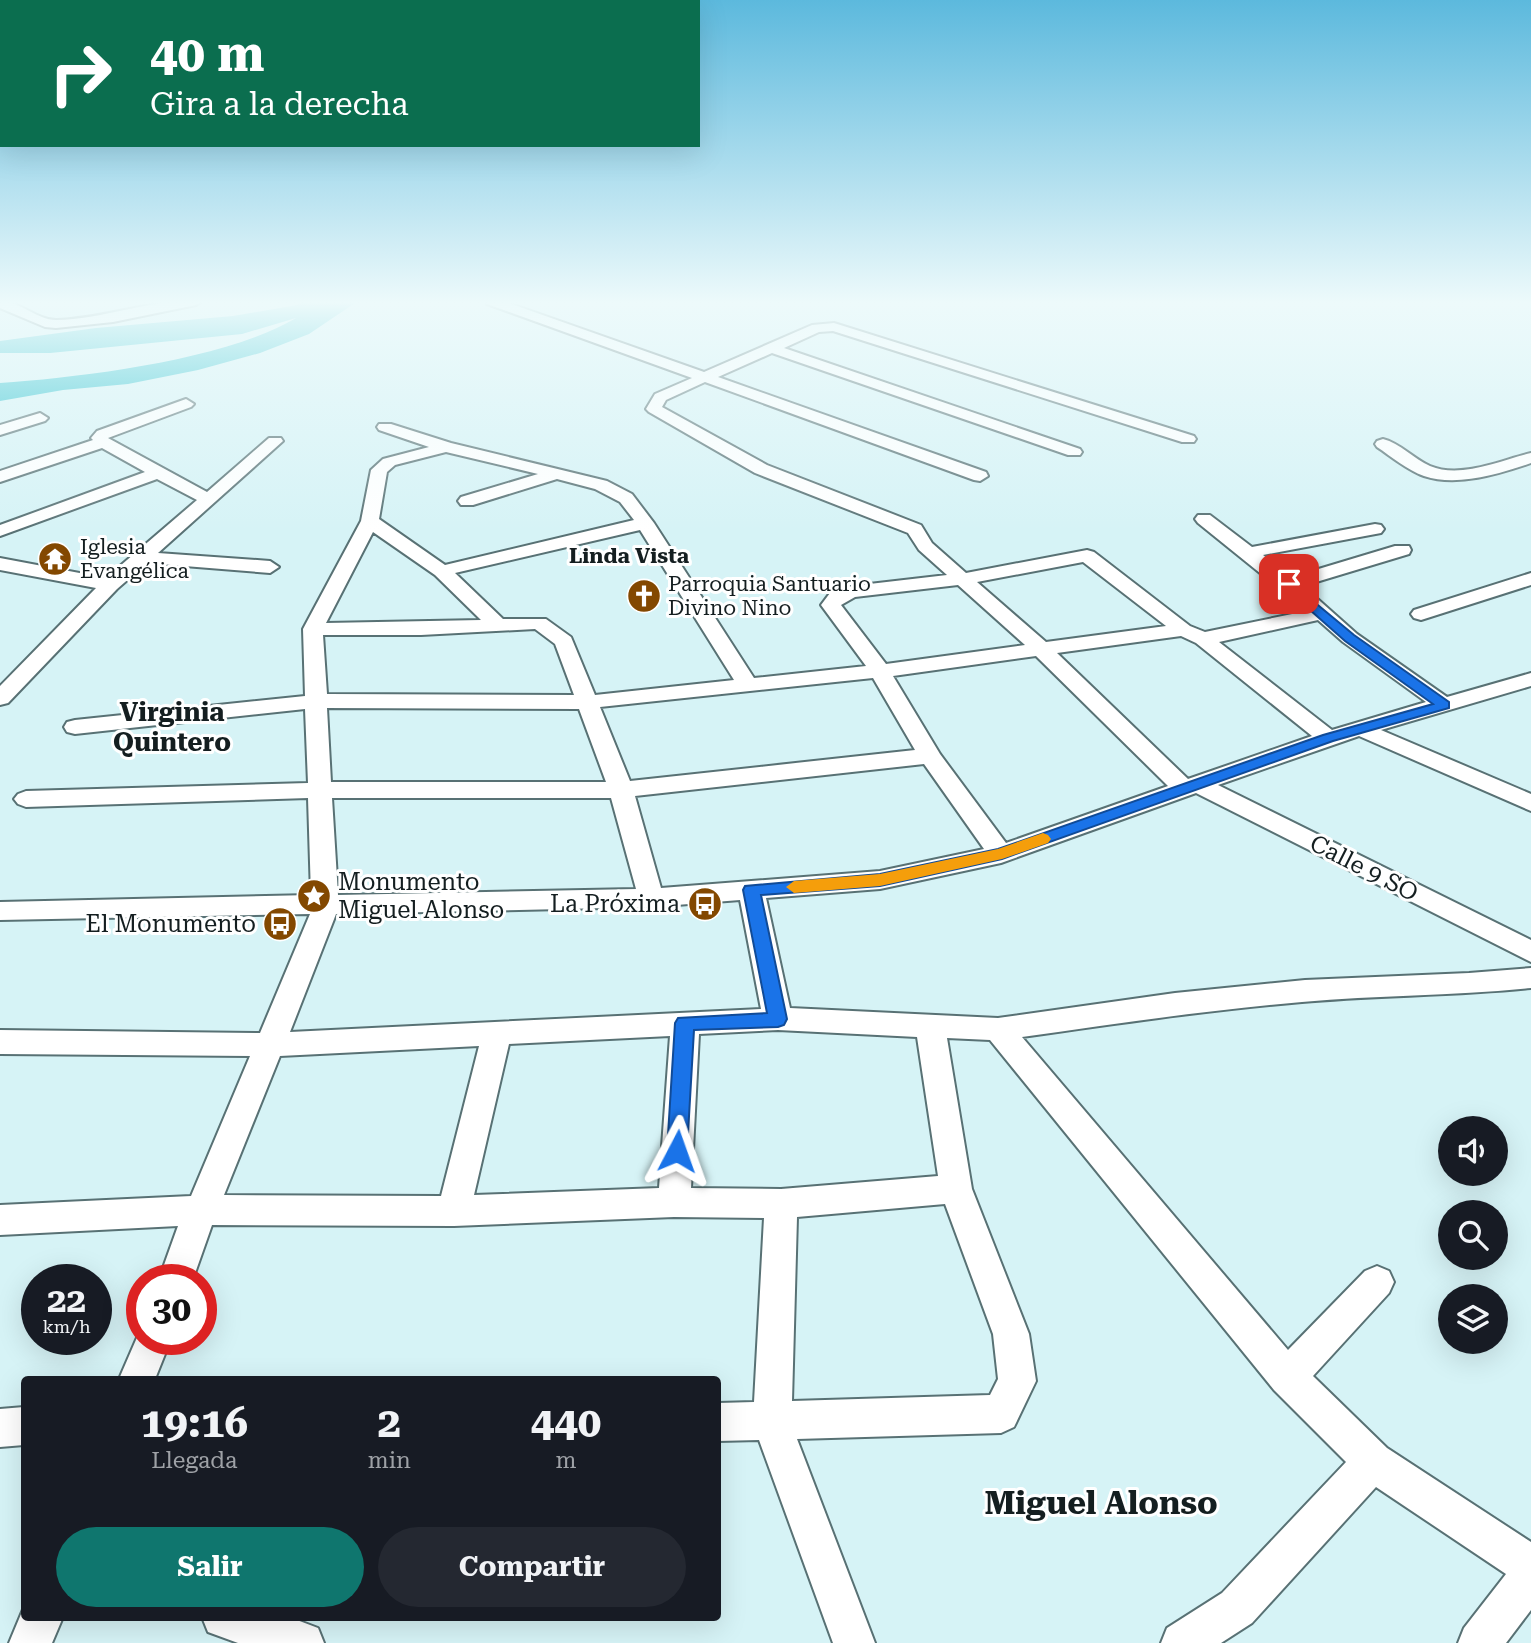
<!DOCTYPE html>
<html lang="es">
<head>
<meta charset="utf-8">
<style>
	body { margin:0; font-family:"Roboto Serif",serif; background:#242831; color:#f1f3f6; height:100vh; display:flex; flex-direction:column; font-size:26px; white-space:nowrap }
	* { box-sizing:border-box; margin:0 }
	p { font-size:23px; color:#9ea1a6 }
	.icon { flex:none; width:38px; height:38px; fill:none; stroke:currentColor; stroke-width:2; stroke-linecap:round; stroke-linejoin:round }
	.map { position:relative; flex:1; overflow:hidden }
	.sheet { position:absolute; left:21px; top:1376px; width:700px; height:245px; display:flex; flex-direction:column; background:#171b24; border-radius:7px; box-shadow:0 7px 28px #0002 }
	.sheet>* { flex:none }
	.banner { position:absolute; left:0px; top:0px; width:700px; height:147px; box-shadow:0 7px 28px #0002; background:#0b6e4f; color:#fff; overflow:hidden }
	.buttons { position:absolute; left:1438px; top:1116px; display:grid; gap:14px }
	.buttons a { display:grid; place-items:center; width:70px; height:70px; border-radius:50%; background:#171b24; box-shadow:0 7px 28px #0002; font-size:35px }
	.speed { position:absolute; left:21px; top:1264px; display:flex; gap:14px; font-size:35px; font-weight:700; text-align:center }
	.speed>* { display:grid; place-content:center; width:91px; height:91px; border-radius:50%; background:#171b24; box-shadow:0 7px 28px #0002; line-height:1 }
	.speed small { font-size:18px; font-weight:400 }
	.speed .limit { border:10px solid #d22; background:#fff; color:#111 }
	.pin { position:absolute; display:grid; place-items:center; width:60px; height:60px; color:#fff; margin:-30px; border-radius:14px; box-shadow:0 4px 10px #0006 }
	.me { position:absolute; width:77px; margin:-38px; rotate:4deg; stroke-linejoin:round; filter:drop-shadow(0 0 5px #0008) }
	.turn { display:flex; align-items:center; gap:24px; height:147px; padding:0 35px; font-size:32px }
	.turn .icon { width:91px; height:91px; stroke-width:2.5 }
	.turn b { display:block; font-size:49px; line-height:60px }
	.eta { display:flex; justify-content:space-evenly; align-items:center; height:119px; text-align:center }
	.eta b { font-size:42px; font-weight:700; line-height:49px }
	.primary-button { display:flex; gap:14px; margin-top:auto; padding:14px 35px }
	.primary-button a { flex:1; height:80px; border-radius:42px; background:#0f766e; color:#fff; font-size:28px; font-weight:700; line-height:80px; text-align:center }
	.primary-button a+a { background:#242831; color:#f1f3f6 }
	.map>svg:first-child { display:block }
	.water { fill:#2bc0cd }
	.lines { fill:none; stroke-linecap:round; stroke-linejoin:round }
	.minor-casing { stroke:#587174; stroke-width:4 }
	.minor { fill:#fff; fill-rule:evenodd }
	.route { fill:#1a73e8; stroke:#114b97; stroke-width:2 }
	.slow { fill:#f59e0b }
	.labels { text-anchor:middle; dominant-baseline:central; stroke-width:6; stroke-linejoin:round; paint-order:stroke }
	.far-poi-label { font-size:21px; fill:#141e20; stroke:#fff; text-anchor:start }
	.far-neighbourhood-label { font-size:21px; font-weight:bold; fill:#141e20; stroke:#fff }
	.street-label { font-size:24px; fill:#141e20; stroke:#fff }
	.poi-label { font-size:24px; fill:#141e20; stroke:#fff; text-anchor:end }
	.neighbourhood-label { font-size:26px; font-weight:bold; fill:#141e20; stroke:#fff }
	.near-neighbourhood-label { font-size:32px; font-weight:bold; fill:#141e20; stroke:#fff }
</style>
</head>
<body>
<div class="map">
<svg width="1531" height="1643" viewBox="0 0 1531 1643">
	<rect width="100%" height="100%" fill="#d6f3f6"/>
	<!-- water -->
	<path class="water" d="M304 301H358L309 334 260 353 198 370 128 384 63 390 0 401V383C83 377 225 360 296 318L242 334 50 353H0V341L96 328 233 316 297 305Z"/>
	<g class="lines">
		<!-- minor casing -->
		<g class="minor-casing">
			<path id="minor" d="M0 301C20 301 37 320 56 320 105 319 154 298 202 301L196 305 113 322 56 328 45 327 0 308Z
				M486 301H503L704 372 812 325 834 323 1194 436 1196 439 1194 442H1182L833 331 819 332 784 348 1080 449 1082 452 1080 455H1068L772 353 718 377 986 472 988 476 980 481 974 480 705 382 666 400 662 407 767 465 921 525 932 543 966 573 1087 550 1094 552 1190 626 1205 632 1307 611 1198 523 1195 519 1198 515H1210L1252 547 1375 524 1381 525 1384 529 1381 533 1263 555 1292 577 1395 546H1409L1411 550 1409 554 1303 586 1357 634 1447 697 1531 673V686L1381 730 1531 794V811L1359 736 1218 785 1531 940V962L1196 793 1001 863 880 889 766 898 790 1008 998 1018 1175 993 1305 980 1469 973 1531 968V988C1455 996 1378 995 1302 1002 1208 1010 1115 1024 1022 1037L1288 1350 1365 1271 1377 1266 1389 1271 1394 1282 1389 1293 1313 1376 1387 1448 1531 1542V1610L1506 1643H1458L1464 1628 1506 1574 1376 1487 1252 1623 1221 1643H1161L1167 1628 1222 1593 1346 1462 1274 1390 990 1040 947 1038 972 1189 1029 1334 1036 1381 1014 1427 1001 1433 797 1439 875 1643H833L759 1440 718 1441V1403L754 1402 764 1218 674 1217 454 1226 212 1225 193 1279H159L178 1226 0 1235V1205L191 1196 250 1056 0 1054V1030L260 1033 310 914 0 920V902L311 895 308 798 26 807 18 804 14 799 18 794 26 791 308 783 305 709 75 734 67 732 64 727 67 722 75 720 305 696 303 629 361 521 371 470 383 459 429 447 379 430 377 427 379 424H391L451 443 607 481 632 494 654 523 754 678 866 666 821 605 830 593 852 586 947 575 919 550 908 533 755 473 649 412 646 409 655 394 692 378 487 304ZM446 452 538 474 461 497 458 501 461 505H473L557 479 595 489 620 502 634 520 445 565 379 519 387 472 395 465ZM640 530 734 680 595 695 571 637 546 619H503L455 573ZM373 532 435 575 481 620 326 623ZM1083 562 1166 626 1046 642 977 582ZM958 585 1025 645 886 664 841 605 855 597ZM1318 620 1343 642 1426 702 1332 730 1219 642ZM535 629 555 644 574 695 327 694 323 635H421ZM1181 636 1196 643 1312 736 1188 779 1057 653ZM1036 656 1168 786 1006 843 940 754 893 676ZM873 678 915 750 630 781 600 707ZM327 708 579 709 606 782H331ZM924 764 984 849 880 871 661 888 635 796ZM332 798H611L636 889 338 895ZM740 900 761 1009 290 1032 336 914 651 907ZM778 1030 917 1037 938 1176 781 1189 691 1188 699 1034ZM670 1036 659 1188 474 1195 509 1044ZM479 1046 441 1196 224 1195 280 1056ZM945 1204 993 1334 998 1379 990 1395 792 1401 797 1217Z
				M186 399 194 404 191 407 108 438 207 492 269 438H281L283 441 158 553 270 561 279 567 270 573 147 563 117 589 8 703 0 705V686L96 588 0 570V558L106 578 197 500 157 479 0 536V525L145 472 102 448 0 482V471L93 440 91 438 97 431Z
				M40 413 48 418 45 421 0 435V425Z
				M1383 439C1400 443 1414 459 1430 466 1461 479 1501 460 1531 453V463C1499 474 1457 487 1424 476 1407 470 1392 457 1377 447L1375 444 1377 441Z
				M1531 573V585L1421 620 1414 618 1411 614 1414 610Z
				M142 1326V1339H171L155 1379H119Z
				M24 1407V1445L0 1447V1409Z
				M24 1607V1617H63L52 1643H9Z
				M202 1617H289L318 1628 324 1643H238L208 1632Z"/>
		</g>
		<!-- minor -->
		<use href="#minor" class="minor"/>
	</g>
	<!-- sky -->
	<linearGradient id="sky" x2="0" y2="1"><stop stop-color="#5cb9dd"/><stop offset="0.57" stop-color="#edfafb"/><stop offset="1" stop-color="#edfafb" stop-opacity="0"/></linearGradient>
	<rect width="1531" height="531" fill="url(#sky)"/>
	<!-- route -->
	<path class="route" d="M1289 581 1354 635 1449 702V708L1333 741 1002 859 880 886 761 895 787 1019 784 1025 778 1027 694 1030 687 1151 684 1157 677 1160 670 1157 667 1151 675 1023 678 1018 767 1013 743 890 745 886 880 874 998 849 1323 735 1433 704 1345 641 1284 587V582Z"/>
	<!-- slow -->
	<path class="slow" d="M1043 833 1048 835 1051 839 1048 843 1002 859 880 886 794 893 786 887 794 881 880 874 998 849Z"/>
	<!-- icons -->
	<defs>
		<g id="temple-disc" transform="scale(1.75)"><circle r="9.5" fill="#834800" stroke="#fff"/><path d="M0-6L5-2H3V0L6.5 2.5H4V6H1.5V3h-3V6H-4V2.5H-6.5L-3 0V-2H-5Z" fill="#fff"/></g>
		<g id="church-disc" transform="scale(1.75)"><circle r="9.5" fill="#834800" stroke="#fff"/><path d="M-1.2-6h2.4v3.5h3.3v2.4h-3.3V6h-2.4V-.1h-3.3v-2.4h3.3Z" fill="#fff"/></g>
		<g id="sight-disc" transform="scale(1.75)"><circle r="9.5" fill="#834800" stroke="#fff"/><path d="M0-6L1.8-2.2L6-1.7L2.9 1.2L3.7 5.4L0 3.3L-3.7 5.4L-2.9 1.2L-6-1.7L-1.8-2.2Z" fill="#fff"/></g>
		<g id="bus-disc" transform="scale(1.75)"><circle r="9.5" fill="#834800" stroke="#fff"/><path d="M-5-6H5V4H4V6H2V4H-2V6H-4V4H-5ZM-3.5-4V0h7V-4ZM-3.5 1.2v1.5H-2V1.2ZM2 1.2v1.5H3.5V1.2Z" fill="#fff"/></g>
	</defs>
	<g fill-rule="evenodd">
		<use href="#temple-disc" x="55" y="559"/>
		<use href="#church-disc" x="644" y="596"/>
		<use href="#sight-disc" x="314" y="896"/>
		<use href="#bus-disc" x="705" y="904"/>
		<use href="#bus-disc" x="280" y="924"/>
	</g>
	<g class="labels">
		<!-- far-poi labels -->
		<g class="far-poi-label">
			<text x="80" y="547">Iglesia<tspan x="80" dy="24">Evangélica</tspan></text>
			<text x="668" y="584">Parroquia Santuario<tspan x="668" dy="24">Divino Nino</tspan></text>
		</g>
		<!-- far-neighbourhood labels -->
		<g class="far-neighbourhood-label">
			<text x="629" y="556">Linda Vista</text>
		</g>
		<!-- street labels -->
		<g class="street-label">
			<text transform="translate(1364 868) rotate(27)">Calle 9 SO</text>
		</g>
		<!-- poi labels -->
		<g class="poi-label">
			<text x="338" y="882" text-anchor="start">Monumento<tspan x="338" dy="28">Miguel Alonso</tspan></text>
			<text x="680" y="904">La Próxima</text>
			<text x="256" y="924">El Monumento</text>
		</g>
		<!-- neighbourhood labels -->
		<g class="neighbourhood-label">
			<text x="172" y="712">Virginia<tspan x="172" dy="30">Quintero</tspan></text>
		</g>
		<!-- near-neighbourhood labels -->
		<g class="near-neighbourhood-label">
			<text x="1101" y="1503">Miguel Alonso</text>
		</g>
	</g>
</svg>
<div class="buttons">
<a><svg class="icon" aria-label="sound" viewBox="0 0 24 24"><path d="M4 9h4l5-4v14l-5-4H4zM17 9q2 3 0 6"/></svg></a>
<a><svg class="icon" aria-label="search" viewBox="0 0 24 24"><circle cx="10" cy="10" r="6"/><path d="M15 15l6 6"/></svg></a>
<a><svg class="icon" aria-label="layers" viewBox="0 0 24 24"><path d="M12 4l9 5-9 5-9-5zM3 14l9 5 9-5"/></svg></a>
</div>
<div class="speed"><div>22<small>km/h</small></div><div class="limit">30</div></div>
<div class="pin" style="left:1289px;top:584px;background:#d93025"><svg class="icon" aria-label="arrive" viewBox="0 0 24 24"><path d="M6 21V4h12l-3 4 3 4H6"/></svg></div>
<svg class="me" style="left:677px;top:1151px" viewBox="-20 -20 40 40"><path d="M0-17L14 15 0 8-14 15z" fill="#1a73e8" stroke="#fff" stroke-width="4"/></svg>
<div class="banner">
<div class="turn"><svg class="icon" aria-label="right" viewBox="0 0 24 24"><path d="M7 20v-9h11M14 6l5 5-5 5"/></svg><div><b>40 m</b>Gira a la derecha</div></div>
</div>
<section class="sheet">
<div class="eta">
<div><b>19:16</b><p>Llegada</p></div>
<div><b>2</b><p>min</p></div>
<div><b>440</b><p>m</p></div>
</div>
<div class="primary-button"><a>Salir</a><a>Compartir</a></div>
</section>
</div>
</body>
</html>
